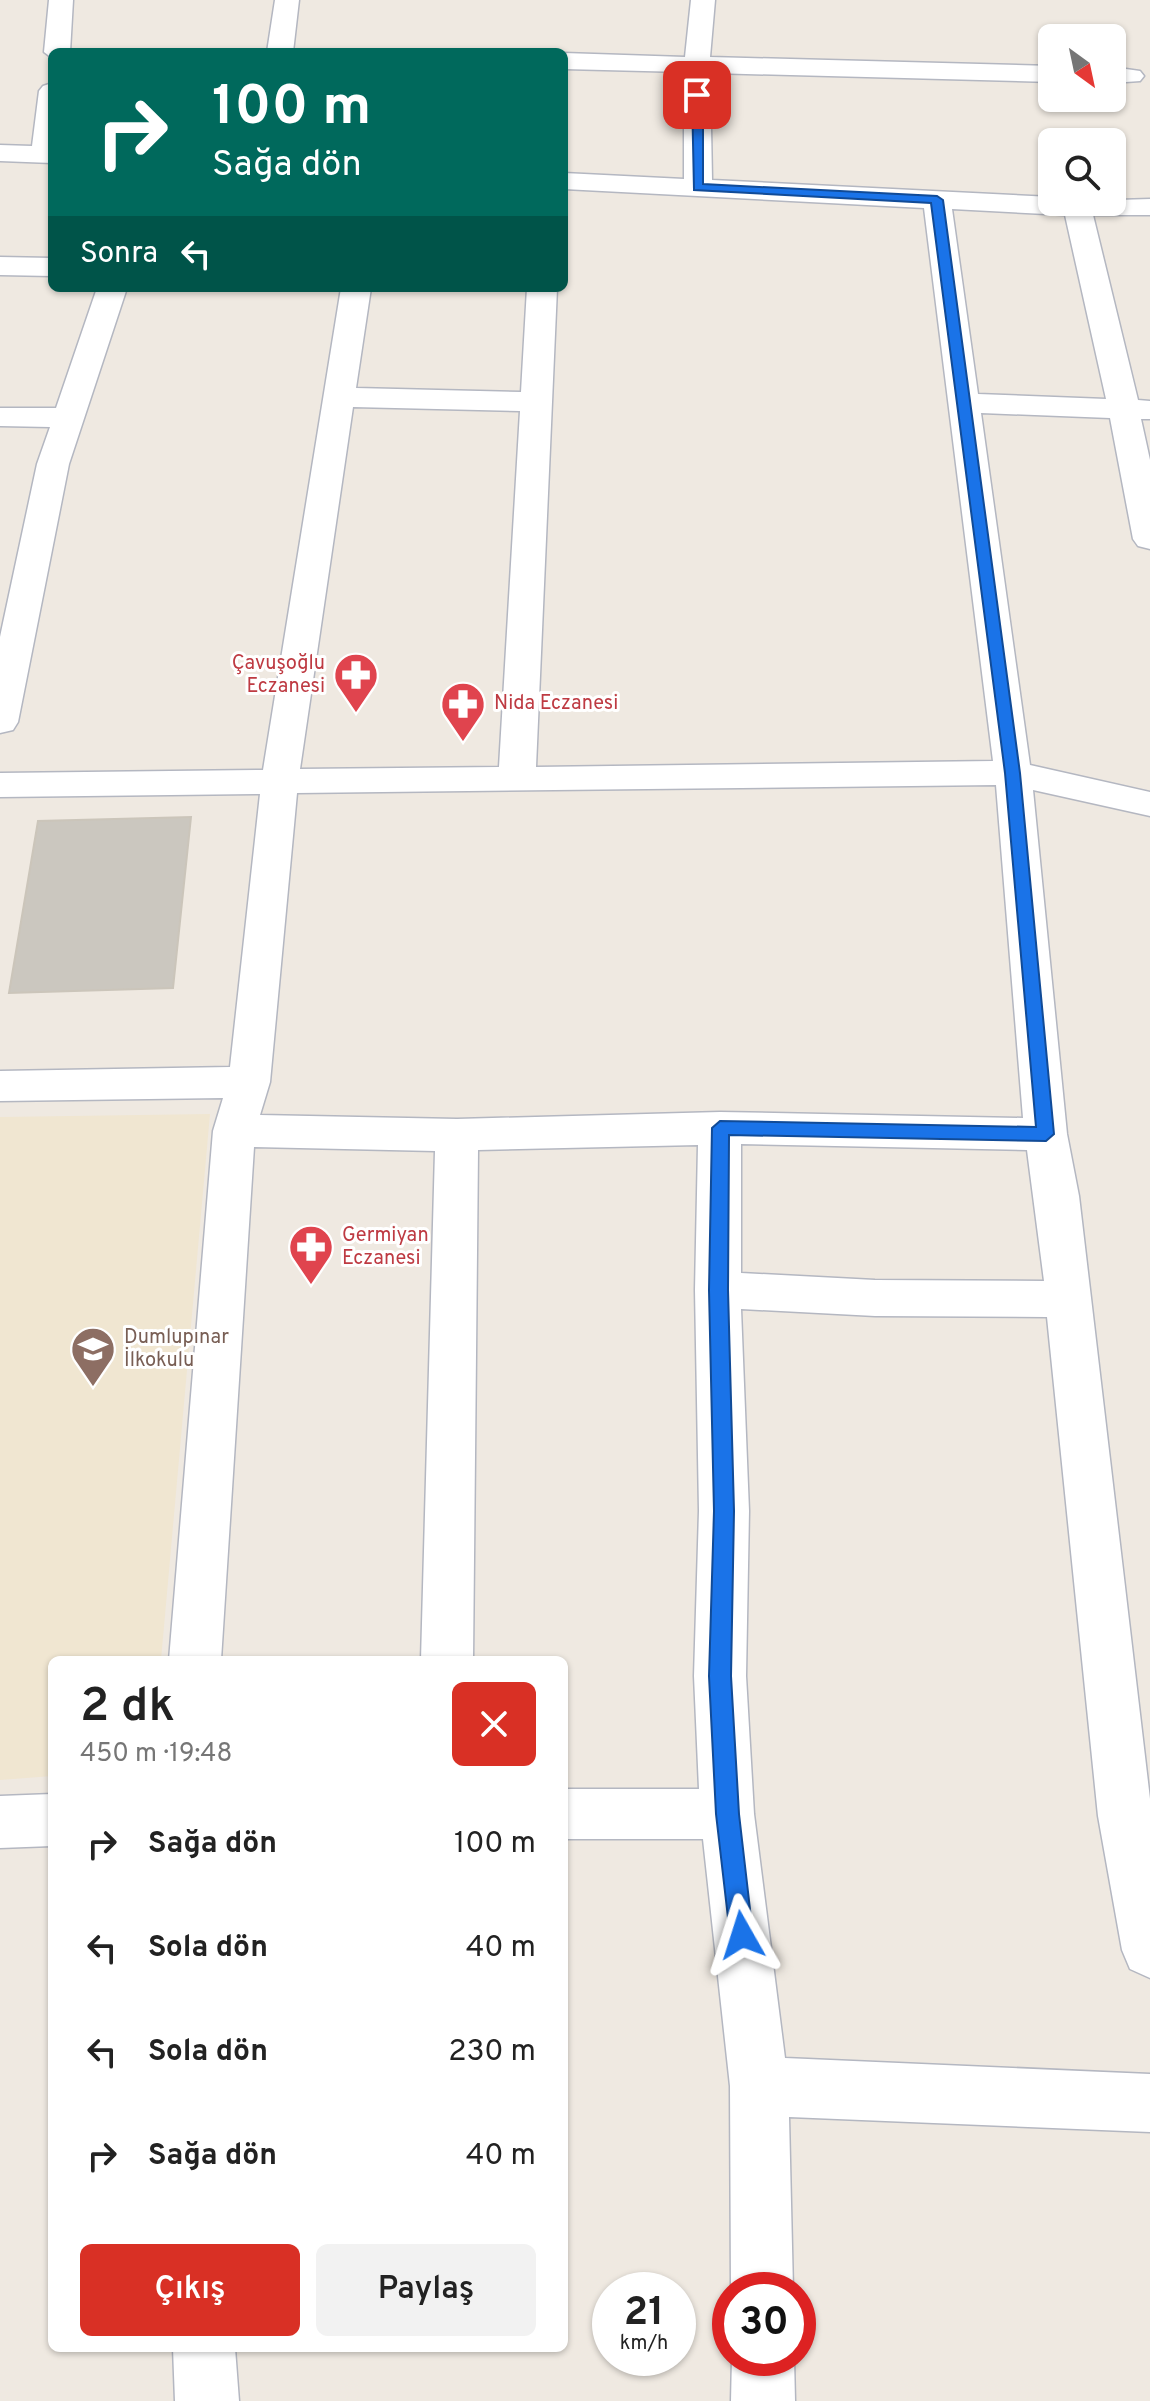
<!DOCTYPE html>
<html lang="tr">
<head>
<meta charset="utf-8">
<style>
	body { margin:0; font-family:Overpass,sans-serif; background:#f2f2f2; color:#222; height:100vh; display:flex; flex-direction:column; font-size:30px; white-space:nowrap }
	* { box-sizing:border-box; margin:0 }
	p { font-size:26px; color:#767676 }
	.icon { flex:none; width:44px; height:44px; fill:none; stroke:currentColor; stroke-width:2; stroke-linecap:round; stroke-linejoin:round }
	.map { position:relative; flex:1; overflow:hidden }
	.sheet { position:absolute; left:48px; top:1656px; width:520px; height:696px; display:flex; flex-direction:column; background:#fff; border-radius:12px; box-shadow:0 2px 6px #0004 }
	.sheet>* { flex:none }
	.hud { position:absolute; left:48px; top:48px; width:520px; height:244px; border-radius:12px; box-shadow:0 2px 6px #0004; background:#00695c; color:#fff; overflow:hidden }
	.needle { width:52px; rotate:147deg }
	.fabs { position:absolute; left:1038px; top:24px; display:grid; gap:16px }
	.fabs a { display:grid; place-items:center; width:88px; height:88px; border-radius:12px; background:#fff; box-shadow:0 2px 6px #0004; font-size:40px }
	.speed { position:absolute; left:592px; top:2272px; display:flex; gap:16px; font-size:40px; font-weight:700; text-align:center }
	.speed>* { display:grid; place-content:center; width:104px; height:104px; border-radius:50%; background:#fff; box-shadow:0 2px 6px #0004; line-height:1 }
	.speed small { font-size:20px; font-weight:400 }
	.speed .limit { border:12px solid #d22; background:#fff; color:#111 }
	.pin { position:absolute; display:grid; place-items:center; width:68px; height:68px; color:#fff; margin:-34px; border-radius:16px; box-shadow:0 4px 12px #0006 }
	.me { position:absolute; width:88px; margin:-44px; rotate:354deg; stroke-linejoin:round; filter:drop-shadow(0 0 6px #0008) }
	.turn { display:flex; align-items:center; gap:28px; height:168px; padding:0 32px; font-size:36px }
	.turn .icon { width:104px; height:104px; stroke-width:2.5 }
	.turn b { display:block; font-size:56px; line-height:68px }
	.then { display:flex; align-items:center; height:76px; padding:0 32px; background:#0003; gap:16px; font-size:30px }
	.round { display:grid; place-items:center; flex:none; width:84px; height:84px; border-radius:12px; background:#f2f2f2 }
	.headline { display:flex; align-items:center; justify-content:space-between; height:136px; padding:0 32px }
	h1 { font-size:48px; font-weight:600; line-height:60px }
	.primary-button { display:flex; gap:16px; margin-top:auto; padding:16px 32px }
	.primary-button a { flex:1; height:92px; border-radius:12px; background:#d93025; color:#fff; font-size:32px; font-weight:600; line-height:92px; text-align:center }
	.primary-button a+a { background:#f2f2f2; color:#222 }
	ul { padding:0; list-style:none }
	li { display:flex; align-items:center; gap:24px; height:104px; padding:0 32px }
	li div { flex:1 }
	li b { display:block; font-size:30px }
	li em { font-style:normal }
	.map>svg:first-child { display:block }
	.education { fill:#f0e6d1 }
	.building { fill:#cbc7bf; stroke:#cbc5ba; stroke-width:2 }
	.lines { fill:none; stroke-linecap:round; stroke-linejoin:round }
	.minor-casing { stroke:#b4b7c1; stroke-width:3 }
	.minor { fill:#fff; fill-rule:evenodd }
	.route { fill:#1a73e8; stroke:#114b97; stroke-width:2 }
	.labels { text-anchor:middle; dominant-baseline:central; stroke-width:6; stroke-linejoin:round; paint-order:stroke }
	.health-label { font-size:20px; fill:#be3a42; stroke:#fff; text-anchor:start }
	.education-label { font-size:20px; fill:#785e54; stroke:#fff; text-anchor:start }
</style>
</head>
<body>
<div class="map">
<svg width="1150" height="2401" viewBox="0 0 1150 2401">
	<rect width="100%" height="100%" fill="#efe9e1"/>
	<!-- education -->
	<path class="education" d="M210 1114 161 1660H52V1776L0 1780V1117Z"/>
	<!-- building -->
	<path class="building" d="M191 817 173 988 9 993 38 821Z"/>
	<g class="lines">
		<!-- minor casing -->
		<g class="minor-casing">
			<path id="minor" d="M49 0H73L70 52H52V58L44 52Z
				M275 0H299L293 52H267Z
				M691 0H715L710 57 1052 66V82L710 73 712 180 1052 197V202L1150 199V215H1093L1138 400 1150 401V419H1141L1150 460V549L1138 546 1133 539 1110 418 981 413 1030 765 1150 792V816L1033 790 1067 1134 1079 1196 1150 1799V1978L1130 1969 1122 1950 1098 1816 1047 1317 875 1316 741 1309 749 1511 746 1676 754 1814 785 2058 1150 2074V2132L789 2117 793 2290H731L730 2086 703 1839H564V1789H699L694 1676 699 1511 695 1290 698 1145 478 1150 473 1660H421L435 1151 254 1147 221 1660H169L213 1131 223 1098 0 1101V1071L230 1067 260 794 0 797V773L263 770 341 288H371L356 388 521 392 527 288H557L536 767 993 761 924 208 564 189V173L684 179V72L564 69V53L685 57ZM952 209 1065 215 1106 399 978 394ZM353 407 520 411 499 767 300 769ZM996 785 1023 1118 720 1112 457 1119 260 1115 270 1082 297 793ZM741 1144 1027 1150 1044 1281 875 1280 741 1273Z
				M1112 67 1140 71 1144 76 1140 81 1112 83Z
				M52 83V163L0 161V145L32 146 39 91 43 86Z
				M0 257 52 258V276L0 275Z
				M97 288H127L69 464 18 722 13 730 0 733V637L37 464 50 427 0 426V408H56Z
				M52 1794V1846L0 1848V1796Z
				M173 2348H235L239 2401H175Z
				M732 2358H794L795 2401H731Z"/>
		</g>
		<!-- minor -->
		<use href="#minor" class="minor"/>
	</g>
	<!-- route -->
	<path class="route" d="M697 91 703 95V184L937 196 943 200 1020 773 1054 1134 1046 1141 729 1135 728 1290 734 1511 731 1676 739 1814 753 1935 750 1943 742 1946 733 1943 730 1935 716 1814 709 1676 714 1511 709 1290 712 1128 720 1121 1036 1127 1005 773 931 203 694 190 692 95Z"/>
	<!-- icons -->
	<defs>
		<g id="pharmacy-pin" transform="scale(2.3)"><path d="M0 17L-7.5 6A9.5 9.5 0 1 1 7.5 6Z" fill="#e0444e" stroke="#fff"/><path d="M-2-6h4v4h4v4h-4v4h-4v-4h-4v-4h4Z" fill="#fff"/></g>
		<g id="school-pin" transform="scale(2.3)"><path d="M0 17L-7.5 6A9.5 9.5 0 1 1 7.5 6Z" fill="#8d6e63" stroke="#fff"/><path d="M0-5L7-2L0 1L-7-2ZM-4 1L0 2.5L4 1V4Q0 6-4 4Z" fill="#fff"/></g>
	</defs>
	<g fill-rule="evenodd">
		<use href="#pharmacy-pin" x="356" y="675"/>
		<use href="#pharmacy-pin" x="463" y="704"/>
		<use href="#pharmacy-pin" x="311" y="1247"/>
		<use href="#school-pin" x="93" y="1349"/>
	</g>
	<g class="labels">
		<!-- health labels -->
		<g class="health-label">
			<text x="325" y="664" text-anchor="end">Çavuşoğlu<tspan x="325" dy="23">Eczanesi</tspan></text>
			<text x="494" y="704">Nida Eczanesi</text>
			<text x="342" y="1236">Germiyan<tspan x="342" dy="23">Eczanesi</tspan></text>
		</g>
		<!-- education labels -->
		<g class="education-label">
			<text x="124" y="1338">Dumlupınar<tspan x="124" dy="23">İlkokulu</tspan></text>
		</g>
	</g>
</svg>
<div class="fabs">
<a><svg class="needle" viewBox="-14 -14 28 28"><path d="M0-13l5 13h-10z" fill="#e53935"/><path d="M0 13l5-13h-10z" fill="#767676"/></svg></a>
<a><svg class="icon" aria-label="search" viewBox="0 0 24 24"><circle cx="10" cy="10" r="6"/><path d="M15 15l6 6"/></svg></a>
</div>
<div class="speed"><div>21<small>km/h</small></div><div class="limit">30</div></div>
<div class="pin" style="left:697px;top:95px;background:#d93025"><svg class="icon" aria-label="arrive" viewBox="0 0 24 24"><path d="M6 21V4h12l-3 4 3 4H6"/></svg></div>
<svg class="me" style="left:742px;top:1935px" viewBox="-20 -20 40 40"><path d="M0-17L14 15 0 8-14 15z" fill="#1a73e8" stroke="#fff" stroke-width="4"/></svg>
<div class="hud">
<div class="turn"><svg class="icon" aria-label="right" viewBox="0 0 24 24"><path d="M7 20v-9h11M14 6l5 5-5 5"/></svg><div><b>100 m</b>Sağa dön</div></div>
<div class="then">Sonra<svg class="icon" aria-label="left" viewBox="0 0 24 24"><path d="M17 20v-9H6M10 6l-5 5 5 5"/></svg></div>
</div>
<section class="sheet">
<div class="headline"><div><h1>2 dk</h1><p>450 m · 19:48</p></div><a class="round" style="background:#d93025;color:#fff"><svg class="icon" aria-label="close" viewBox="0 0 24 24"><path d="M6 6l12 12M18 6L6 18"/></svg></a></div>
<ul>
<li><svg class="icon" aria-label="right" viewBox="0 0 24 24"><path d="M7 20v-9h11M14 6l5 5-5 5"/></svg><div><b>Sağa dön</b></div><em>100 m</em></li>
<li><svg class="icon" aria-label="left" viewBox="0 0 24 24"><path d="M17 20v-9H6M10 6l-5 5 5 5"/></svg><div><b>Sola dön</b></div><em>40 m</em></li>
<li><svg class="icon" aria-label="left" viewBox="0 0 24 24"><path d="M17 20v-9H6M10 6l-5 5 5 5"/></svg><div><b>Sola dön</b></div><em>230 m</em></li>
<li><svg class="icon" aria-label="right" viewBox="0 0 24 24"><path d="M7 20v-9h11M14 6l5 5-5 5"/></svg><div><b>Sağa dön</b></div><em>40 m</em></li>
</ul>
<div class="primary-button"><a>Çıkış</a><a>Paylaş</a></div>
</section>
</div>
</body>
</html>
